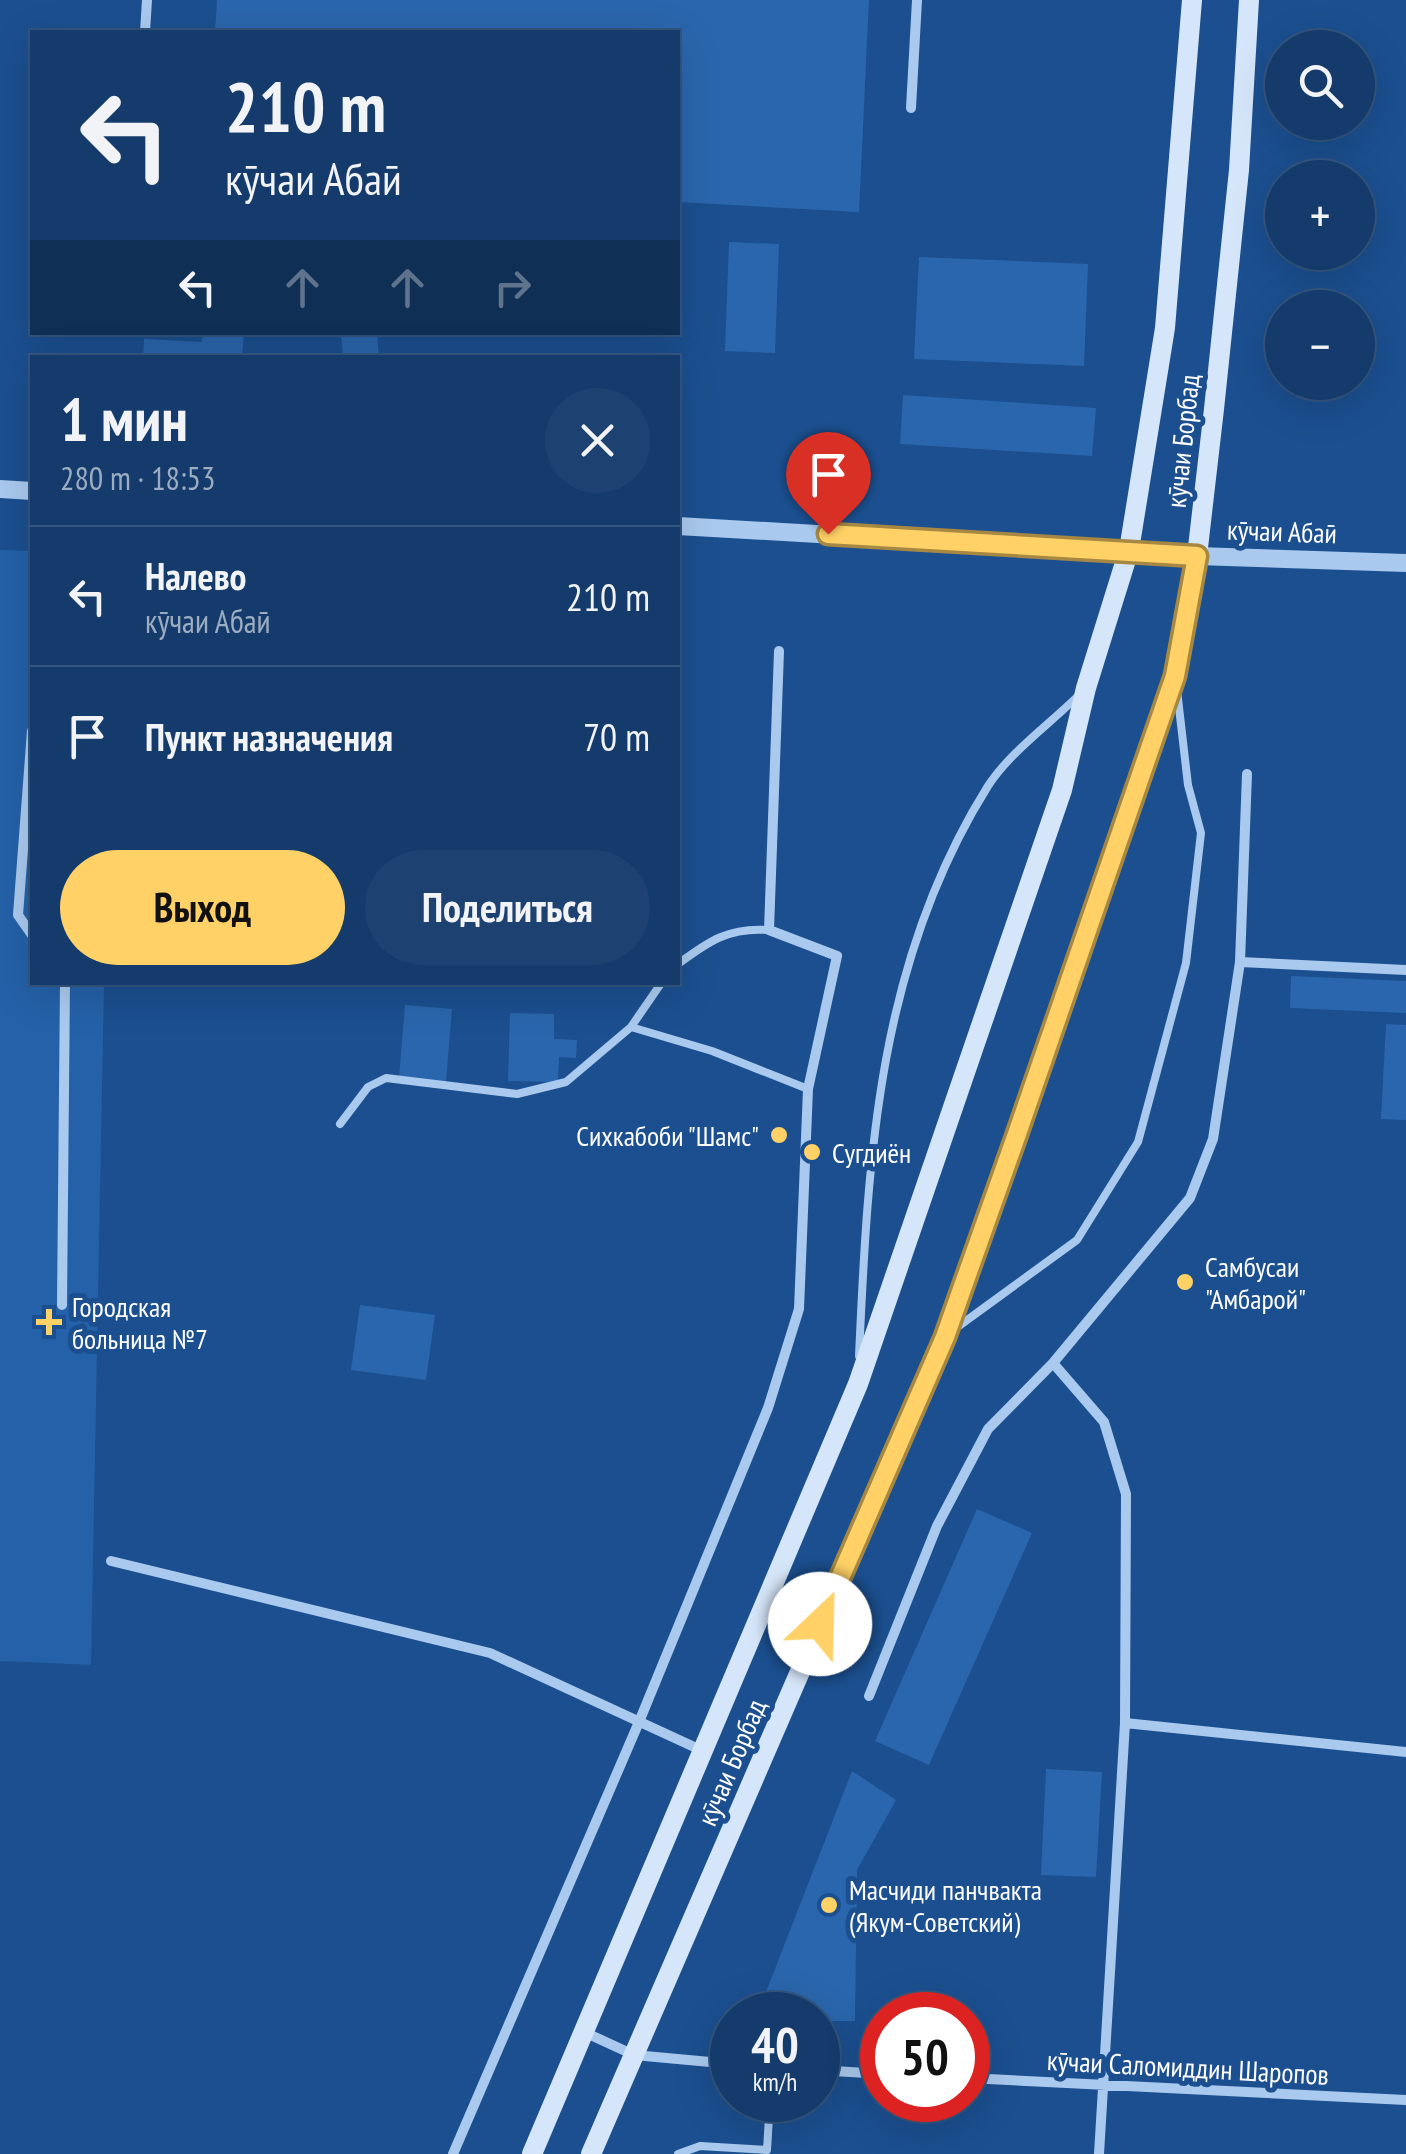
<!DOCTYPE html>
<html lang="ru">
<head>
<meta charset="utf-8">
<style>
	body { margin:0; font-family:"PT Sans Narrow",sans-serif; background:#1d4271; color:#f1f3f6; height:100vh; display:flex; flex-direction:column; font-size:38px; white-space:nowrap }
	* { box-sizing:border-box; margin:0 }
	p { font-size:32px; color:#9dadc1 }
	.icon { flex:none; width:55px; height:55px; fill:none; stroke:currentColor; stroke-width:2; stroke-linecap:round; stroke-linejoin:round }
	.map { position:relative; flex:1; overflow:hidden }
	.side { position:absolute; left:30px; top:355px; width:650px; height:630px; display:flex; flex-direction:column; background:#143b6b; border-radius:0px; box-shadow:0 10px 40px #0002,0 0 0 2px #33557e }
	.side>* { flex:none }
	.hud { position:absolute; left:30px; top:30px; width:650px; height:305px; border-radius:0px; box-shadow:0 10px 40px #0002,0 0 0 2px #33557e; background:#143b6b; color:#f1f3f6; overflow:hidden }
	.buttons { position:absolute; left:1265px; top:30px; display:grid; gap:20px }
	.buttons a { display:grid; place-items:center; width:110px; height:110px; border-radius:50%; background:#143b6b; box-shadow:0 10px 40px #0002,0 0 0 2px #33557e; font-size:50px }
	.speed { position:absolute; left:710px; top:1992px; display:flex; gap:20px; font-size:50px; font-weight:700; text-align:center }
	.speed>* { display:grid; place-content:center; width:130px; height:130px; border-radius:50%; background:#143b6b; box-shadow:0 10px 40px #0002,0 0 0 2px #33557e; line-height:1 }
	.speed small { font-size:25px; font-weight:400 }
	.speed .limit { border:15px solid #d22; background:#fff; color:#111 }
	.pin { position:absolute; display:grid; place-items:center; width:85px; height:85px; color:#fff; margin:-102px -42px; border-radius:50% 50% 50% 0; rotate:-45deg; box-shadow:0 0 10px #0007 }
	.pin .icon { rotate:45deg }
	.me { position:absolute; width:110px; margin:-55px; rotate:24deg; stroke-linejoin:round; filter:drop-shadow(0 0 8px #0008) }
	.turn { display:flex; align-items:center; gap:35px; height:210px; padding:0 30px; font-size:45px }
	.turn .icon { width:130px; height:130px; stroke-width:2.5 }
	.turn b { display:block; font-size:70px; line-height:85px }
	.lanes { display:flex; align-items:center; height:95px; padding:0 30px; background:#0003; justify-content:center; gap:50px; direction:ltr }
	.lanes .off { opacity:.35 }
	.round { display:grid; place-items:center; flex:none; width:105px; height:105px; border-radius:52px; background:#1d4271 }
	.summary { display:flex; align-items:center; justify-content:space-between; height:170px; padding:0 30px }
	h1 { font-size:60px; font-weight:700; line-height:75px }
	.action { display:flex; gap:20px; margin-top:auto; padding:20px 30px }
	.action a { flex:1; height:115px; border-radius:60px; background:#ffd166; color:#111; font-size:40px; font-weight:700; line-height:115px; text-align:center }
	.action a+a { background:#1d4271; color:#f1f3f6 }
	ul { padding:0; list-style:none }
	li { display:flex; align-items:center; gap:30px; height:140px; padding:0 30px; border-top:2px solid #33557e }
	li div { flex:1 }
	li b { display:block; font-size:38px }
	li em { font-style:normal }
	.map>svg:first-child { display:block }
	.green { fill:#2461a8 }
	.building { fill:#2a66ad }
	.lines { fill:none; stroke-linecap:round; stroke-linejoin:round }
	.service { stroke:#a9c9ee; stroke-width:8 }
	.minor { stroke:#a9c9ee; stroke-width:10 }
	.tertiary { stroke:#a9c9ee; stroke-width:18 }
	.secondary { stroke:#d6e6fa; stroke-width:20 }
	.route-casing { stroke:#a68842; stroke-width:25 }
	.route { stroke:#ffd166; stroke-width:18 }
	.poi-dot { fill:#ffd166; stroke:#1b4f8f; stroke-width:4 }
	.labels { text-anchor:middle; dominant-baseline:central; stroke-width:10; stroke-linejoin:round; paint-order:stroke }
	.street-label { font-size:28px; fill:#fff; stroke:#1b4f8f }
	.poi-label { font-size:28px; fill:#fff; stroke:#1b4f8f; text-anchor:start }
</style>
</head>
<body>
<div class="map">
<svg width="1406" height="2154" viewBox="0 0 1406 2154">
	<rect width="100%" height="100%" fill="#1b4f8f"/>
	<!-- green -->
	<path class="green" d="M0 550 32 551V982L104 983 91 1665 0 1661Z"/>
	<!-- building -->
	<path class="building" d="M217 0H869L859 212 678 202V32H215Z
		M729 242 779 244 775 353 725 351Z
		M919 257 1088 264 1084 366 914 359Z
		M203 332H244L242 358H143L144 339 202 342Z
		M341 332H377L379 358H343Z
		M903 395 1096 408 1092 456 900 444Z
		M1291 976 1406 981V1013L1290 1008Z
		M405 1005 452 1009 446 1082 399 1078Z
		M510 1013 554 1014V1039L577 1040 576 1058 559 1057 558 1082 508 1081Z
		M1386 1024 1406 1025V1120L1381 1119Z
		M360 1305 435 1315 426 1380 351 1370Z
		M977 1509 1032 1533 929 1765 875 1741Z
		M1046 1769 1102 1772 1096 1877 1041 1875Z
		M852 1771 896 1800 857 1870 855 2021H818V2015H757Z"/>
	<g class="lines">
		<!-- service -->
		<path class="service" d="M678 964C709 941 729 927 769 930
			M631 1027 662 982
			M340 1124 368 1087 386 1078 517 1094 566 1082 631 1027 712 1051 808 1089
			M952 1331 1077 1240 1138 1142 1186 963 1201 833 1188 785 1177 690
			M859 1356C868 1156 878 961 988 786 1010 752 1051 723 1079 695
			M767 2150 770 2100
			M678 2154 700 2146 767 2150"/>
		<!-- minor -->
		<path class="minor" d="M145 32 147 0
			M911 108 917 0
			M32 731 18 915 32 935
			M1240 962 1406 970
			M62 1305 65 982
			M1053 1363 1104 1422 1126 1494 1125 1723 1099 2154
			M111 1561 490 1653 703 1751
			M869 1696 937 1526 988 1429 1053 1363 1190 1198 1213 1139 1240 962 1247 774
			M1125 1723 1406 1752
			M584 2032 634 2055 732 2064
			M818 2070 882 2074
			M968 2078 1406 2100
			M453 2154 639 1722 768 1408 799 1309 808 1089 837 956 769 930 779 651"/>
		<!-- tertiary -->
		<path class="tertiary" d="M0 489 32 491
			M678 526 1197 556 1406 563"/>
		<!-- secondary -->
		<path class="secondary" d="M532 2154 858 1384 1062 790 1086 688 1129 550 1165 328 1192 0
			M591 2154 945 1337 1175 676 1197 556 1214 409 1239 170 1249 0"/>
	</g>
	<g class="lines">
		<!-- route casing -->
		<g class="route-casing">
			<path id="route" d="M820 1624 945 1337 1017 1134 1175 676 1197 556 828 534"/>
		</g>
		<!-- route -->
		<use href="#route" class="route"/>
	</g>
	<!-- markers -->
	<g class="poi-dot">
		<circle cx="779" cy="1135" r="10"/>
		<circle cx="812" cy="1152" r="10"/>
		<circle cx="1185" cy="1282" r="10"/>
		<path d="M44 1307h10v10h10v10h-10v10h-10v-10h-10v-10h10z"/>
		<circle cx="829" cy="1905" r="10"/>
	</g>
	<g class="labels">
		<!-- street labels -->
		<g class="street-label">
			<text transform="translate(1182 441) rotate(-84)">кӯчаи Борбад</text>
			<text transform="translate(1282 531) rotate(2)">кӯчаи Абаӣ</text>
			<text transform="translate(731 1762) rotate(-67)">кӯчаи Борбад</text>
			<text transform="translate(1188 2067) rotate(3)">кӯчаи Саломиддин Шаропов</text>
		</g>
		<!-- poi labels -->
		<g class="poi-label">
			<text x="759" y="1135" text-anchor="end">Сихкабоби "Шамс"</text>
			<text x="832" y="1152">Сугдиён</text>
			<text x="1205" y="1266">Самбусаи<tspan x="1205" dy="32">"Амбарой"</tspan></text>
			<text x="72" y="1306">Городская<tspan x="72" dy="32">больница №7</tspan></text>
			<text x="849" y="1889">Масчиди панчвакта<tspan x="849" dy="32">(Якум-Советский)</tspan></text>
		</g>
	</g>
</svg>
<div class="buttons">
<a><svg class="icon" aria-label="search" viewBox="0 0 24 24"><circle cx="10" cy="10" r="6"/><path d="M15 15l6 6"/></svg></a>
<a>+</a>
<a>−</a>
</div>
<div class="speed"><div>40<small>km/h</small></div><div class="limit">50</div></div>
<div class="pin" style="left:828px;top:534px;background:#d93025"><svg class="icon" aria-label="arrive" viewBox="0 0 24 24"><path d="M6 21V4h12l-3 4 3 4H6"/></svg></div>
<svg class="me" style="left:820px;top:1624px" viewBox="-20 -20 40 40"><circle r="19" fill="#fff"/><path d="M0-13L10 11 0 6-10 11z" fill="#ffd166"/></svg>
<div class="hud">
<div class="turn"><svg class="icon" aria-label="left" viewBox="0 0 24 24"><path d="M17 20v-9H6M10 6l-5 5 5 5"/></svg><div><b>210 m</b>кӯчаи Абаӣ</div></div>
<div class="lanes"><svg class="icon" aria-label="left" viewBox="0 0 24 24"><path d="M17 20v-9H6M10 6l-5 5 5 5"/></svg><svg class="icon off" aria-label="ahead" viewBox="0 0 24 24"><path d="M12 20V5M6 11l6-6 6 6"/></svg><svg class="icon off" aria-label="ahead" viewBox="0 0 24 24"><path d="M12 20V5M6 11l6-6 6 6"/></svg><svg class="icon off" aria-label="right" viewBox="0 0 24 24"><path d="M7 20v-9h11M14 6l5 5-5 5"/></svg></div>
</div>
<section class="side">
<div class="summary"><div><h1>1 мин</h1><p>280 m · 18:53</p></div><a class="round"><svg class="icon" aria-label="close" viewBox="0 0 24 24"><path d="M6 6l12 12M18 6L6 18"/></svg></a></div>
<ul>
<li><svg class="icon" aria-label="left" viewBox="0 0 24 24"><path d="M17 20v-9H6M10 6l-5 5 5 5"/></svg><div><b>Налево</b><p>кӯчаи Абаӣ</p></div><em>210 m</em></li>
<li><svg class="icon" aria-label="arrive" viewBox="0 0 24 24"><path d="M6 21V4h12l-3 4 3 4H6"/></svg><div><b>Пункт назначения</b></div><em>70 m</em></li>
</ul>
<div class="action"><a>Выход</a><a>Поделиться</a></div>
</section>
</div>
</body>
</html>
